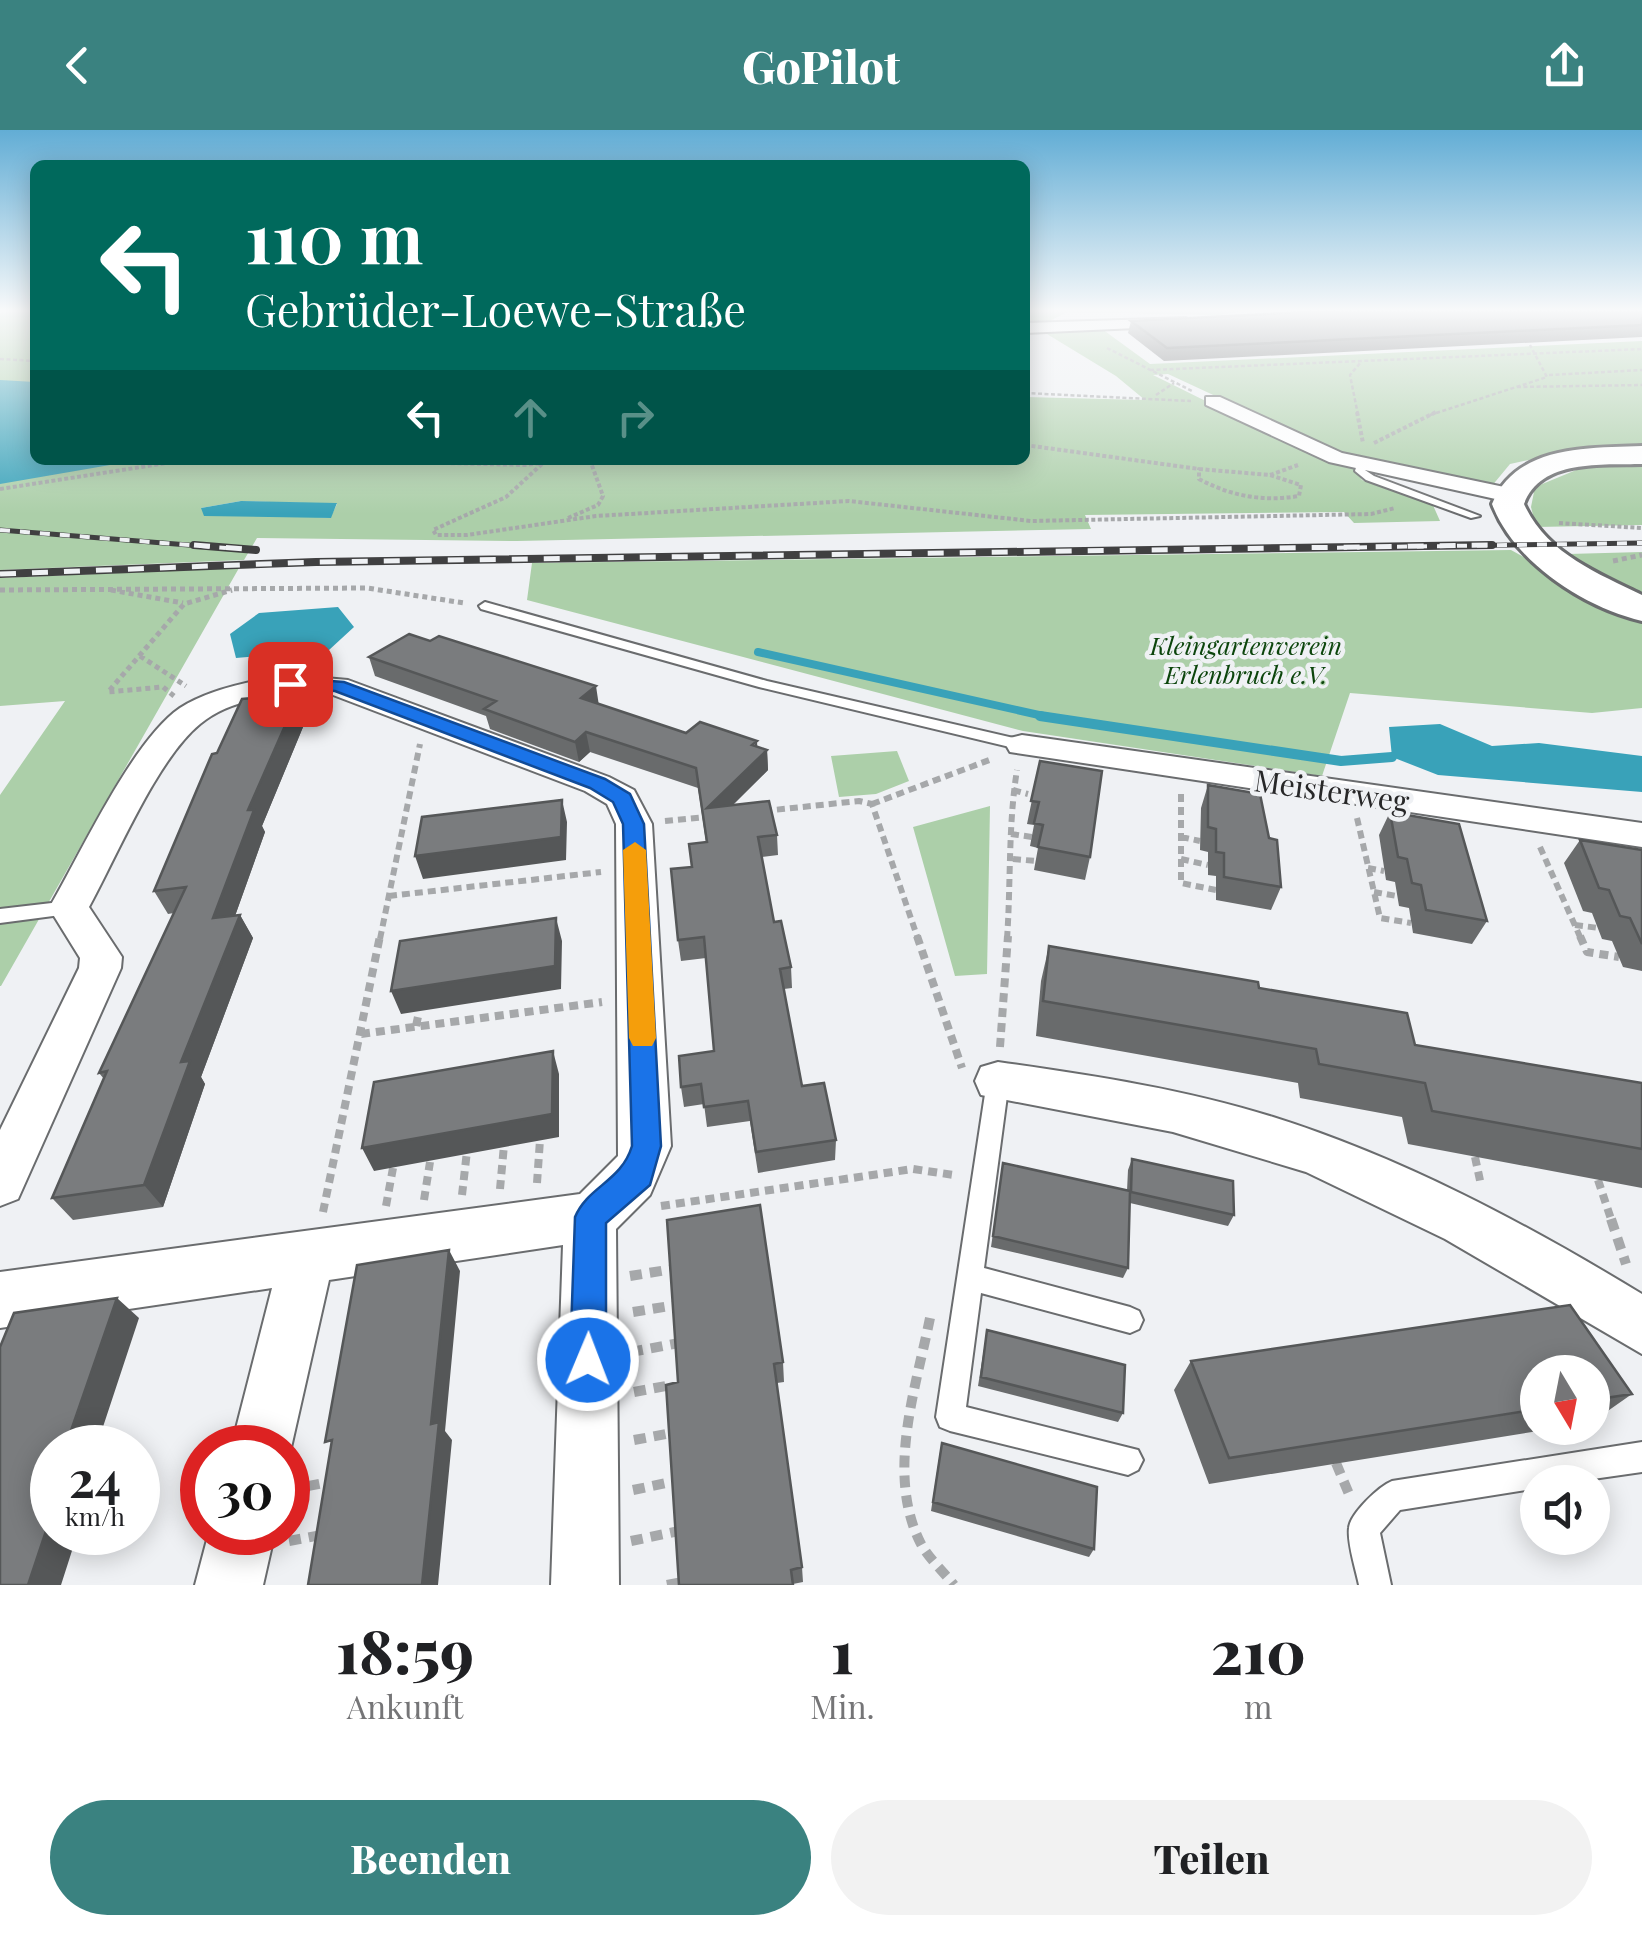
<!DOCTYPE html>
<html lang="de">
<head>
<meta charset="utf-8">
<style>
	body { margin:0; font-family:"Playfair Display",serif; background:#f2f2f2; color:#202124; height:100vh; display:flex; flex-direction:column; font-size:38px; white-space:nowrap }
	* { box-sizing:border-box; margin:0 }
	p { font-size:32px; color:#757577 }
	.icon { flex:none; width:55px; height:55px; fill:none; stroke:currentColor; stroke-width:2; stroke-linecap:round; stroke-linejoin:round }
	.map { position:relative; height:1455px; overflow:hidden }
	.panel { display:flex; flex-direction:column; background:#fff; flex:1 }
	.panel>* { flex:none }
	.banner { position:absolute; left:30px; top:30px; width:1000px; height:305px; border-radius:15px; box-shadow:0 5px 25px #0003; background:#00695c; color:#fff; overflow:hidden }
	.needle { width:65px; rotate:170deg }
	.buttons { position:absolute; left:1520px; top:1225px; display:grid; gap:20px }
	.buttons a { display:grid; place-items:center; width:90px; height:90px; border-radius:50%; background:#fff; box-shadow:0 5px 25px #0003; font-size:50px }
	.speed { position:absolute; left:30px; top:1295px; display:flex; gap:20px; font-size:50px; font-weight:700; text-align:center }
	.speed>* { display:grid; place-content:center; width:130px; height:130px; border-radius:50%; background:#fff; box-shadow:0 5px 25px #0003; line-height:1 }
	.speed small { font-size:25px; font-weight:400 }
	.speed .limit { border:15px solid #d22; background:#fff; color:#111 }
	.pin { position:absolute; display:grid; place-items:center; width:85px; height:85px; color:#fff; margin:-42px; border-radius:20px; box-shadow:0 5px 15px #0006 }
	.me { position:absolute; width:110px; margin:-55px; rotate:1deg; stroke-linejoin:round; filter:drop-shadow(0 0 8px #0008) }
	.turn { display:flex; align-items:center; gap:35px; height:210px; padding:0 50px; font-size:45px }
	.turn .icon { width:130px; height:130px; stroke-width:2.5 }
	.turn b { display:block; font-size:70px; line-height:85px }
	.lanes { display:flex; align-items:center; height:95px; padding:0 50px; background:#0003; justify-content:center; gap:50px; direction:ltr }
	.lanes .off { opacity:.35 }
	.eta { display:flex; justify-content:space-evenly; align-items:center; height:170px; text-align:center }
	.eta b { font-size:60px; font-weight:800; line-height:70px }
	.action { display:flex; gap:20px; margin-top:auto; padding:20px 50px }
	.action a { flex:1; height:115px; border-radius:60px; background:#3a8280; color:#fff; font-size:40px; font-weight:800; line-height:115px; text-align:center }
	.action a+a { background:#f2f2f2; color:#202124 }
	header { display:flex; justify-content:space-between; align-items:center; height:130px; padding:0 50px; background:#3a8280; color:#fff; font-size:45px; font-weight:800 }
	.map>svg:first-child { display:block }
	.green { fill:#accfa9; fill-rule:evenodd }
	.water { fill:#39a2b9 }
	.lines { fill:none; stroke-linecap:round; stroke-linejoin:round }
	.stream-far1 { stroke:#39a2b9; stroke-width:8 }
	.stream { stroke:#39a2b9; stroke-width:10 }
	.lane-casing { stroke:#6a6c6e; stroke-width:4 }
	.street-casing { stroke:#6a6c6e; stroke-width:4 }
	.secondary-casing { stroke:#6a6c6e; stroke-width:6 }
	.path-far5 { stroke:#a6a8aa; stroke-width:2.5; stroke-dasharray:4 2.5; stroke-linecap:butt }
	.path-far4 { stroke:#a6a8aa; stroke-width:4; stroke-dasharray:4 2.5; stroke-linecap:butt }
	.path-far3 { stroke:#a6a8aa; stroke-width:5; stroke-dasharray:5 4; stroke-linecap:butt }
	.path-far2 { stroke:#a6a8aa; stroke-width:6; stroke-dasharray:8 5; stroke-linecap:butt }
	.path-far1 { stroke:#a6a8aa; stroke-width:8; stroke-dasharray:9 6; stroke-linecap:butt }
	.path { stroke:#a6a8aa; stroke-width:10; stroke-dasharray:12 8; stroke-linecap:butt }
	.lane { fill:#fff; fill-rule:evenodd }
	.street { fill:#fff; fill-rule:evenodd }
	.secondary { fill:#fff; fill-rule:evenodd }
	.rail-far1-casing { stroke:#404041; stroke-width:5 }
	.rail-casing { stroke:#404041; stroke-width:8 }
	.rail-far1 { stroke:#eff1f4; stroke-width:4; stroke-dasharray:10; stroke-linecap:butt }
	.rail { stroke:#eff1f4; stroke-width:5; stroke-dasharray:16; stroke-linecap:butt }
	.wall { fill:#696b6c }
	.shaded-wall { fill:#555758 }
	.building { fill:#7a7c7e; stroke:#555758; stroke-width:2.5 }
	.route { fill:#1a73e8; stroke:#114b97; stroke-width:2.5 }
	.slow { fill:#f59e0b }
	.labels { text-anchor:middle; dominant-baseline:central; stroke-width:9; stroke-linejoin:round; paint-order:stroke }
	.far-park-label { font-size:25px; font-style:italic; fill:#0c450c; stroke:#eff1f4 }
	.street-label { font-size:30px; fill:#272728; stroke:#eff1f4 }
</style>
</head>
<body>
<header><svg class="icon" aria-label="back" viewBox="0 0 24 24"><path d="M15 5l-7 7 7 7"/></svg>GoPilot<svg class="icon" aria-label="share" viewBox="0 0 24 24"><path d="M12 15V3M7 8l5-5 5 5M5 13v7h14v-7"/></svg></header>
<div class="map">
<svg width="1642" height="1455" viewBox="0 0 1642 1455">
	<rect width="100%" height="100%" fill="#eff1f4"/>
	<!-- green -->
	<path class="green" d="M1025 180H1248L1220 185 1067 182 1048 192 1025 193Z
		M35 181V330H1025V267L1145 270 1116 246 1042 201 1102 199 1150 234 1642 211V320L1561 323 1510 334 1491 357 1340 324 1168 244 1153 245 1319 327 1354 338 1362 350 1432 373 1440 391 1354 393 1344 382 1085 385 1091 399 517 411 257 408 244 430 0 440V183ZM241 371 337 374 330 388 201 378Z
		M1642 332V395L1536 397 1531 377 1535 357 1581 338Z
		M1511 420 1642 493V578L1592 583 1350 563 1322 646 1023 601 527 470 532 433Z
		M1642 422V468L1568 424Z
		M239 438 1 856H0V665L65 571 0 576V448Z
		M897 621 909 651 876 664 839 667 831 626Z
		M990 676 987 844 955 846 913 697Z"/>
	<!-- water -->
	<path class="water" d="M0 250 35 252V330H139L0 354Z
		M241 371 337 373 331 388 204 386 201 378Z
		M338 477 354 497 329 520 236 528 230 504 259 483Z
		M1440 594 1492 616 1539 613 1642 626V662L1438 645 1392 627 1389 597Z"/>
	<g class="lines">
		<!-- stream-far1 -->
		<path class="stream-far1" d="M758 522 1057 589"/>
		<!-- stream -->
		<path class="stream" d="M1040 586 1341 631 1392 627"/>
		<!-- lane casing -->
		<g class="lane-casing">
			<path id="lane" d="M1357 334H1365V340L1374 346 1480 386 1471 388 1366 350 1355 341Z
				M485 472 767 551 1022 610 1030 615 1022 620 759 557 481 479 479 476Z
				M69 771 76 773 78 778 76 783 0 793V779Z
				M998 942 1006 945 1009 951 984 1138 1130 1177 1139 1181 1143 1190 1139 1199 1130 1203 981 1163 966 1277 1138 1320 1143 1330 1138 1340 1128 1345 950 1301 940 1297 936 1287 987 951 990 945Z
				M1642 1312V1342L1572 1352H1538V1358L1400 1380 1380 1403 1391 1455H1359C1356 1440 1347 1413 1349 1398 1350 1384 1379 1356 1392 1351Z"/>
		</g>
		<!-- street casing -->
		<g class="street-casing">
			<path id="street" d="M1186 188V194L1181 196 1025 203V193Z
				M1206 267H1220L1342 323 1509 358 1520 365 1509 372 1329 332 1206 275Z
				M290 545 348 550 609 647 634 660 652 694 671 1016 650 1065 616 1099 619 1455H551L563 1115 329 1150 288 1331V1318H231L272 1158 0 1198V1142L580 1064 618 1026 616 694 607 674 585 661 333 565C290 563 235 565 200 594 157 629 117 726 89 777L122 827 121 838 18 1069 0 1076V1000L79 838 80 828 49 778C80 725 132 611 180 578 209 559 255 550 290 545Z
				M1022 605 1642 693V717L1010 622 1006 615 1010 608Z
				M998 932C1090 945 1184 959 1273 987 1403 1028 1525 1093 1642 1164V1224L1445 1109 1306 1042 1173 1002 981 965 975 951 981 937Z
				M209 1402H275L263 1455H195Z"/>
		</g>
		<!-- secondary casing -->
		<g class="secondary-casing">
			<path id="secondary" d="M1642 316V334C1603 335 1540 329 1524 374 1546 423 1597 443 1642 465V491C1583 477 1514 432 1492 374 1516 315 1587 318 1642 316Z"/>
		</g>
		<!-- path-far5 -->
		<path class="path-far5" d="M1107 218 1194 262
			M0 229 35 231
			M1150 240 1642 219
			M1549 245 1642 240
			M1517 257 1642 255
			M1025 263 1191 271
			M1156 265 1174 253
			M1358 285 1350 245 1361 232
			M1430 285 1547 247 1530 215"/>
		<!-- path-far4 -->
		<path class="path-far4" d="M1357 282 1363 313
			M1374 313 1436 282
			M1025 315 1199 339
			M321 330 525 335 566 330
			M542 334 506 367 433 400 436 405H467L596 386 849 371 1031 391 1371 384 1395 378
			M1199 339 1270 345 1301 355 1299 366C1263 372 1231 366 1199 349Z
			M1270 345 1298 335
			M0 359 186 330
			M568 388 598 375 603 366 590 330
			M1559 393 1642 398"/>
		<!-- path-far3 -->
		<path class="path-far3" d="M1613 431 1642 425
			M0 460 367 458 464 473
			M111 460 183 473
			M140 526 186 556
			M174 566 163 557 108 562 184 474 232 460"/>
		<!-- path-far2 -->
		<path class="path-far2" d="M1013 660 1028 664
			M1181 664V753L1216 760
			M872 674 992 629
			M764 681 859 671 872 674 918 809
			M1357 688 1380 788 1411 793
			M665 691 707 687
			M1011 704 1032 707
			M1181 707 1200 711
			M1540 717 1581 809
			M1013 729 1036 731
			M1181 729 1208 735
			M1368 738 1384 741
			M1374 762 1397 766
			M389 766 601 742
			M1575 795 1599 798
			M380 809 420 614
			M1007 809C1011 752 1008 695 1017 640"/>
		<!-- path-far1 -->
		<path class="path-far1" d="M917 806 962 938
			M1580 806 1587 822 1619 827
			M416 896 419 882
			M361 904 602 872
			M1000 917 1008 806
			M1475 1027 1481 1055
			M1598 1050 1612 1092
			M537 1053 540 1010
			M500 1059 504 1015
			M462 1065 467 1021
			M424 1070 430 1032
			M386 1076 393 1038
			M661 1076 913 1039 954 1045
			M323 1082 380 806"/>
		<!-- path -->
		<path class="path" d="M1611 1089 1626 1134
			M630 1146 673 1139
			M633 1182 676 1175
			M930 1188C916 1258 886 1343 920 1412 928 1428 943 1441 954 1455
			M631 1222 679 1213
			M634 1262 671 1255
			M634 1310 672 1303
			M1336 1333 1349 1364
			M288 1360 329 1352
			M633 1360 676 1351
			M289 1411 321 1405
			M631 1411 679 1401
			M667 1455 683 1452"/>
		<!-- lane -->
		<use href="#lane" class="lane"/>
		<!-- street -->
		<use href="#street" class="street"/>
		<!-- secondary -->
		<use href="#secondary" class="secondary"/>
		<!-- rail-far1 casing -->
		<g class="rail-far1-casing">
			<path id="rail-far1" d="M0 400 226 418
				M1317 418 1642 413"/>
		</g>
		<!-- rail casing -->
		<g class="rail-casing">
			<path id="rail" d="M194 415 256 420
				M0 444 316 432 1492 415"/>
		</g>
		<!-- rail-far1 -->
		<use href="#rail-far1" class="rail-far1"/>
		<!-- rail -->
		<use href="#rail" class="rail"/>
	</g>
	<!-- wall -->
	<path class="wall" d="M1642 180V207L1164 231 1128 203 1131 191Z
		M369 527 599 574 686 603 767 620 768 640 733 675 777 705 778 725 762 727 774 792 791 837 792 858 784 859 802 956 836 1010 835 1030 758 1043 750 991 707 997 704 974 684 977 681 957 714 921 706 828 681 831 678 810 692 737 706 712 698 658 590 622 579 632 490 599 486 586 375 546Z
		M308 585 262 696 265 702 235 786 240 785 253 808 201 947 205 954 163 1077 73 1090 52 1068 104 949 99 943 174 783 168 784 154 761 217 623Z
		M1040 631 1090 727 1085 750 1034 740 1038 718 1030 716 1034 695 1027 694Z
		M1208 655 1269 708 1281 757 1271 780 1216 770V746L1208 745V722L1200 720 1201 678Z
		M1390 682 1487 791 1472 814 1413 803 1409 778 1399 776 1395 752 1386 750 1379 705Z
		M1580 710 1642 720V841L1623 837 1612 811 1602 809 1592 783 1583 781 1564 733Z
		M1049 816 1259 858 1415 915 1642 953V1058L1408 1014 1402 987 1300 968 1298 953 1036 906 1041 851Z
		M1132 1029 1234 1085 1228 1096 1130 1073 1128 1138 1123 1148 991 1117 1003 1033 1127 1061 1128 1040Z
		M1570 1175 1632 1264 1592 1292V1242H1538V1298H1557L1209 1354 1174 1260 1191 1231Z
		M987 1200 1123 1283 1118 1292 978 1256Z
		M783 1232 784 1252 777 1253 802 1437 803 1452 793 1454 678 1252Z
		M940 1322 1094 1419 1089 1427 931 1381Z"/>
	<!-- shaded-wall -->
	<path class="shaded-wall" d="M596 556 599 576 581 568Z
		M299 564 308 585 262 696 265 702 226 811 213 788 248 680Z
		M586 602 590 622 579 632 575 612Z
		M757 611 758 629 767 620 768 640 709 698 707 678Z
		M562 670 567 692 566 730 423 749 415 726Z
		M240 785 253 808 201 947 205 954 163 1077 144 1055 181 932Z
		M556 788 562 811 561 859 401 884 391 861Z
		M553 921 559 944V1007L374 1041 362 1018Z
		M449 1120 460 1141 445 1301 452 1310 438 1455H422L431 1294Z
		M117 1168 139 1188 96 1318H65Z
		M52 1383V1402H78L61 1455H28Z"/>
	<!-- building -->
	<path class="building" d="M1345 180H1642V195L1167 218 1131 191Z
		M409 504 430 511 439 506 596 556 581 568 686 603 700 592 757 611 752 615 767 620 707 678 769 671 777 705 758 707 774 792 781 791 791 837 780 839 802 956 824 953 836 1010 756 1022 748 971 704 977 701 954 681 957 679 926 714 921 704 807 678 810 671 739 692 737 689 714 707 712 696 638 586 602 575 612 484 579 496 571 369 527Z
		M299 564 248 680H254L213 788 240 785 181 932 190 931 144 1055 52 1068 107 941 99 943 186 757 154 761 212 624 217 623 242 569Z
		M1040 631 1102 641 1090 727 1038 717 1043 695 1034 693 1039 672 1031 671Z
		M1208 655 1260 664 1269 708 1277 710 1281 757 1224 747V723L1216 722V699L1208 697Z
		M562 670 561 707 415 726 422 687Z
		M1390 682 1459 694 1487 791 1426 780 1421 755 1412 753 1407 729 1398 727Z
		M1580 710 1642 720V814L1630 788 1620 786 1609 760 1599 758Z
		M556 788 555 836 391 861 400 811Z
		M1049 816 1258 852 1259 858 1407 883 1415 915 1642 953V1019L1432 981 1425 953 1319 934 1316 919 1043 871Z
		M553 921 552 984 362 1018 374 952Z
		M1132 1029 1233 1051 1234 1085 1131 1062Z
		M1003 1033 1130 1061 1128 1138 993 1106Z
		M760 1075 783 1232 774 1234 802 1437 791 1440 793 1455H679L666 1255 678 1252 667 1090Z
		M449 1120 431 1294 439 1292 422 1455H308L332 1310 325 1312 357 1135Z
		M117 1168 65 1318H52V1352L50 1359 52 1358V1383L28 1455H0V1217L14 1183Z
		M1570 1175 1632 1264 1592 1270V1242H1538V1279L1229 1328 1191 1231Z
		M987 1200 1125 1235 1123 1283 981 1247Z
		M942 1313 1097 1357 1094 1419 933 1372Z"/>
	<!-- sky -->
	<linearGradient id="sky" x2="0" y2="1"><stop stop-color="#62add5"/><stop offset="0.47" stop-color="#f8f9fa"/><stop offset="1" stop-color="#f8f9fa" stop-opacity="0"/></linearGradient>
	<rect width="1642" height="384" fill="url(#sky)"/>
	<!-- route -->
	<path class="route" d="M290 548 344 552 605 649 630 664 644 694 661 1016 650 1055 606 1093V1230L600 1242 588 1247 576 1242 570 1230 575 1087C588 1056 621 1052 632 1016L623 694 613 672 590 658 335 561 284 558V550Z"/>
	<!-- slow -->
	<path class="slow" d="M635 712 646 720 656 908 652 916H633L629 908 623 720Z"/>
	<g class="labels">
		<!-- far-park labels -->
		<g class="far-park-label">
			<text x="1246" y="514">Kleingartenverein<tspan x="1246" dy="29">Erlenbruch e.V.</tspan></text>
		</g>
		<!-- street labels -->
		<g class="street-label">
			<text transform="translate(1332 660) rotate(8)">Meisterweg</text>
		</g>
	</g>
</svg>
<div class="buttons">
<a><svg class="needle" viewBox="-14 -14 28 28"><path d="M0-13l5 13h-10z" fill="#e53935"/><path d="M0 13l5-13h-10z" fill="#757577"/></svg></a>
<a><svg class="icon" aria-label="sound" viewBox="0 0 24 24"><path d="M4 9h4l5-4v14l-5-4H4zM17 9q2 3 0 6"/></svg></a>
</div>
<div class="speed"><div>24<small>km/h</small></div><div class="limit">30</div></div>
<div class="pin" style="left:290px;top:554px;background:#d93025"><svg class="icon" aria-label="arrive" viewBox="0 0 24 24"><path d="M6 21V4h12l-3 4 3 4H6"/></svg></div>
<svg class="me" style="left:588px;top:1230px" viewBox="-20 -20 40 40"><circle r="17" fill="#1a73e8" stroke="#fff" stroke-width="3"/><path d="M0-11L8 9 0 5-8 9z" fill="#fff"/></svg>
<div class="banner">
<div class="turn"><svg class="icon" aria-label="left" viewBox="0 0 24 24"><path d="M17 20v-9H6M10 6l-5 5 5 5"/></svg><div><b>110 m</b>Gebrüder-Loewe-Straße</div></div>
<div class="lanes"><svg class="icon" aria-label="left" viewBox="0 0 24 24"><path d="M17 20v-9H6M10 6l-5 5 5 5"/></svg><svg class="icon off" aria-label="ahead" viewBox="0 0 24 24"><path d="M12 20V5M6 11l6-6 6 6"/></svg><svg class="icon off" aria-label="right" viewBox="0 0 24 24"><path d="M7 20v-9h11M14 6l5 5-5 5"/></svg></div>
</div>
</div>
<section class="panel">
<div class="eta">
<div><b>18:59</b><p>Ankunft</p></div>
<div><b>1</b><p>Min.</p></div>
<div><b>210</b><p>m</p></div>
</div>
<div class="action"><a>Beenden</a><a>Teilen</a></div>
</section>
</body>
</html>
